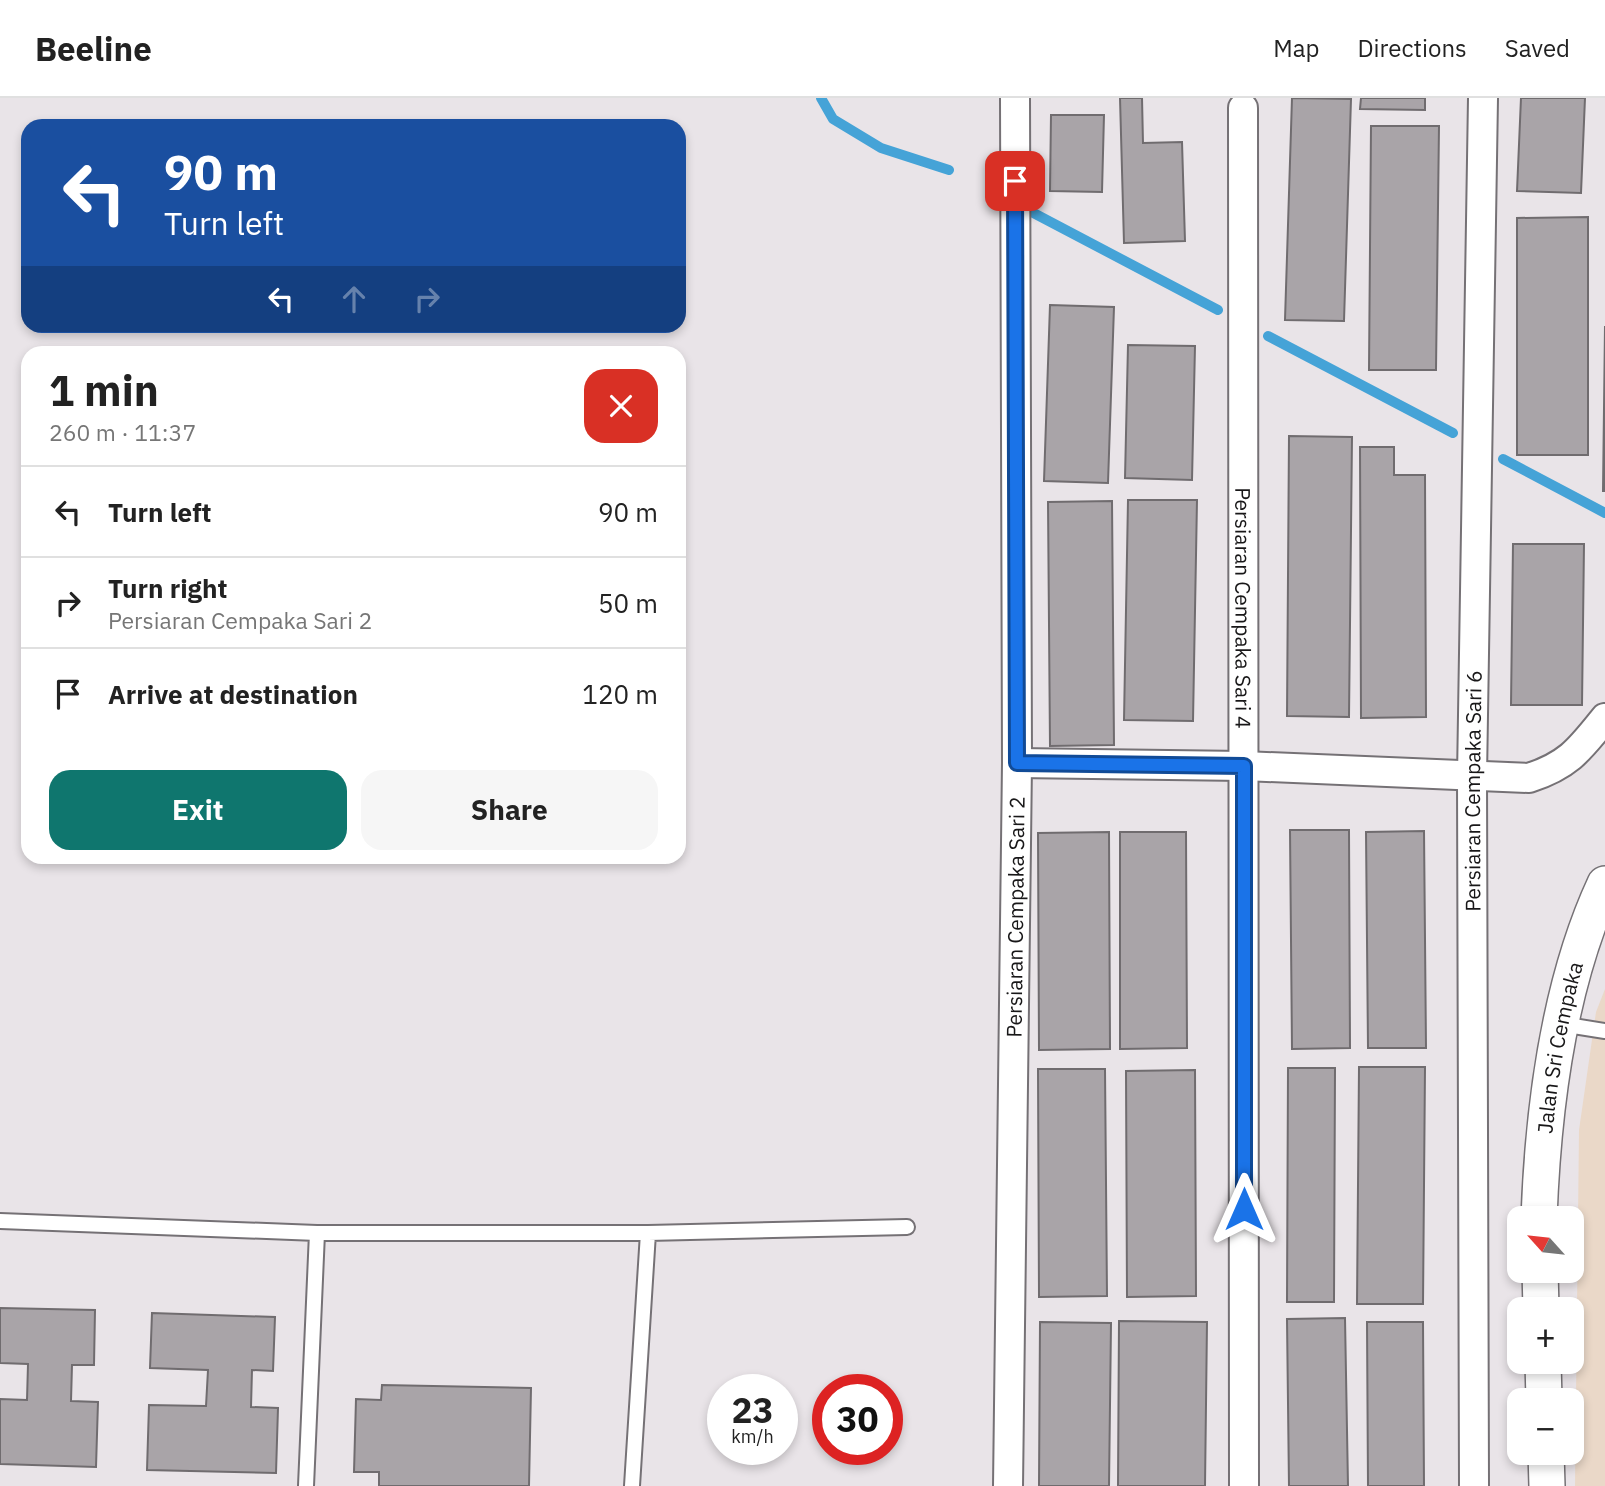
<!DOCTYPE html>
<html lang="en">
<head>
<meta charset="utf-8">
<style>
	body { margin:0; font-family:"IBM Plex Sans",sans-serif; background:#f6f6f6; color:#222; height:100vh; display:flex; flex-direction:column; font-size:26px; white-space:nowrap }
	* { box-sizing:border-box; margin:0 }
	p { font-size:23px; color:#767676 }
	.icon { flex:none; width:38px; height:38px; fill:none; stroke:currentColor; stroke-width:2; stroke-linecap:round; stroke-linejoin:round }
	.map { position:relative; flex:1; overflow:hidden }
	.details { position:absolute; left:21px; top:248px; width:665px; height:518px; display:flex; flex-direction:column; background:#fff; border-radius:21px; box-shadow:0 4px 10px #0003 }
	.details>* { flex:none }
	.guide { position:absolute; left:21px; top:21px; width:665px; height:214px; border-radius:21px; box-shadow:0 4px 10px #0003; background:#1a4fa0; color:#fff; overflow:hidden }
	.needle { width:46px; rotate:297deg }
	.fabs { position:absolute; left:1507px; top:1108px; display:grid; gap:14px }
	.fabs a { display:grid; place-items:center; width:77px; height:77px; border-radius:14px; background:#fff; box-shadow:0 4px 10px #0003; font-size:35px }
	.speed { position:absolute; left:707px; top:1276px; display:flex; gap:14px; font-size:35px; font-weight:700; text-align:center }
	.speed>* { display:grid; place-content:center; width:91px; height:91px; border-radius:50%; background:#fff; box-shadow:0 4px 10px #0003; line-height:1 }
	.speed small { font-size:18px; font-weight:400 }
	.speed .limit { border:10px solid #d22; background:#fff; color:#111 }
	.pin { position:absolute; display:grid; place-items:center; width:60px; height:60px; color:#fff; margin:-30px; border-radius:14px; box-shadow:0 4px 10px #0006 }
	.me { position:absolute; width:77px; margin:-38px; rotate:0deg; stroke-linejoin:round; filter:drop-shadow(0 0 5px #0008) }
	.turn { display:flex; align-items:center; gap:24px; height:147px; padding:0 28px; font-size:32px }
	.turn .icon { width:91px; height:91px; stroke-width:2.5 }
	.turn b { display:block; font-size:49px; line-height:60px }
	.lanes { display:flex; align-items:center; height:66px; padding:0 28px; background:#0003; justify-content:center; gap:35px; direction:ltr }
	.lanes .off { opacity:.35 }
	.round { display:grid; place-items:center; flex:none; width:74px; height:74px; border-radius:21px; background:#f6f6f6 }
	.head { display:flex; align-items:center; justify-content:space-between; height:119px; padding:0 28px }
	h1 { font-size:42px; font-weight:700; line-height:52px }
	.action { display:flex; gap:14px; margin-top:auto; padding:14px 28px }
	.action a { flex:1; height:80px; border-radius:21px; background:#0f766e; color:#fff; font-size:28px; font-weight:700; line-height:80px; text-align:center }
	.action a+a { background:#f6f6f6; color:#222 }
	ul { padding:0; list-style:none }
	li { display:flex; align-items:center; gap:21px; height:91px; padding:0 28px; border-top:2px solid #e0e0e0 }
	li div { flex:1 }
	li b { display:block; font-size:26px }
	li em { font-style:normal }
	header { display:flex; align-items:center; gap:42px; box-sizing:border-box; height:98px; padding:0 35px; background:#fff; border-bottom:2px solid #e0e0e0 }
	header strong { font-size:33px }
	nav { display:flex; gap:38px; margin-inline-start:auto; font-size:24px }
	.map>svg:first-child { display:block }
	.commercial { fill:#ead8c8 }
	.lines { fill:none; stroke-linecap:round; stroke-linejoin:round }
	.stream { stroke:#45a3d7; stroke-width:10 }
	.building { fill:#a9a4a8; stroke:#706c6f; stroke-width:2 }
	.service-casing { stroke:#757175; stroke-width:18 }
	.minor-casing { stroke:#757175; stroke-width:32 }
	.tertiary-casing { stroke:#757175; stroke-width:38 }
	.service { stroke:#fff; stroke-width:14 }
	.minor { stroke:#fff; stroke-width:28 }
	.tertiary { stroke:#fff; stroke-width:35 }
	.route-casing { stroke:#114b97; stroke-width:18 }
	.route { stroke:#1a73e8; stroke-width:12 }
	.labels { text-anchor:middle; dominant-baseline:central; stroke-width:6; stroke-linejoin:round; paint-order:stroke }
	.street-label { font-size:21px; fill:#181718; stroke:#f6f1f5 }
</style>
</head>
<body>
<header>
<strong>Beeline</strong>
<nav><a>Map</a><a>Directions</a><a>Saved</a></nav>
</header>
<div class="map">
<svg width="1605" height="1388" viewBox="0 0 1605 1388">
	<rect width="100%" height="100%" fill="#e9e4e8"/>
	<!-- commercial -->
	<path class="commercial" d="M1605 891V1388H1575L1579 1032 1596 914Z"/>
	<g class="lines">
		<!-- stream -->
		<path class="stream" d="M821 0 833 21 881 50 949 72
			M1024 110 1218 212
			M1268 238 1453 335
			M1503 361 1605 415"/>
	</g>
	<!-- building -->
	<path class="building" d="M1120 0H1142L1143 45 1182 44 1185 143 1124 145Z
		M1292 0 1351 1 1344 223 1285 222Z
		M1361 0H1425V12L1360 11Z
		M1521 0H1585L1581 95 1517 93Z
		M1051 17H1104L1102 94 1050 93Z
		M1371 28H1439L1436 272H1369Z
		M1588 119V357H1517V120Z
		M1050 207 1114 209 1108 385 1044 383Z
		M1605 228V393H1603Z
		M1128 247 1195 248 1192 382 1125 380Z
		M1289 338 1352 339 1349 619 1287 618Z
		M1360 349H1394V377H1425L1426 619 1361 620Z
		M1128 402H1197L1193 623 1124 622Z
		M1112 403 1114 647 1050 648 1048 404Z
		M1513 446H1584L1582 607H1511Z
		M1290 732H1349L1350 950 1292 951Z
		M1424 733 1426 950H1368L1366 734Z
		M1109 734 1110 951 1039 952 1038 735Z
		M1120 734H1186L1187 950 1120 951Z
		M1359 969H1425L1423 1206H1357Z
		M1288 970H1335L1334 1204H1287Z
		M1038 971H1105L1107 1198 1039 1199Z
		M1195 972 1196 1198 1127 1199 1126 973Z
		M0 1210 95 1212 94 1267H72L71 1303 98 1304 96 1369 0 1366V1301L27 1302 28 1266 0 1265Z
		M152 1215 275 1219 273 1273 252 1272 251 1309 278 1310 276 1375 147 1372 149 1307 206 1308 208 1272 150 1270Z
		M1345 1220 1348 1388H1289L1287 1221Z
		M1119 1223 1207 1224 1205 1388H1118Z
		M1040 1224 1111 1225 1109 1388H1039Z
		M1367 1224H1423L1424 1388H1368Z
		M382 1287 531 1290 529 1388H379V1374H354L356 1301 381 1302Z"/>
	<g class="lines">
		<!-- service casing -->
		<g class="service-casing">
			<path id="service" d="M1561 926 1605 933
				M0 1123 317 1135H648L907 1129
				M306 1388 317 1135
				M632 1388 648 1135"/>
		</g>
		<!-- minor casing -->
		<g class="minor-casing">
			<g id="minor">
				<path id="s1" d="M1243 10 1244 1388"/>
				<path d="M1017 665 1244 668 1529 680C1569 667 1580 651 1605 620"/>
				<path id="s2" d="M1008 1388 1017 665 1015 0"/>
				<path id="s3" d="M1474 1388 1472 679 1483 0"/>
			</g>
		</g>
		<!-- tertiary casing -->
		<g class="tertiary-casing">
			<g id="tertiary">
				<path id="s4" d="M1539 1120C1543 1010 1558 887 1605 786"/>
				<path d="M1540 1172 1541 1211"/>
				<path d="M1543 1264 1544 1302"/>
				<path d="M1546 1354 1547 1388"/>
			</g>
		</g>
		<!-- service -->
		<use href="#service" class="service"/>
		<!-- minor -->
		<use href="#minor" class="minor"/>
		<!-- tertiary -->
		<use href="#tertiary" class="tertiary"/>
	</g>
	<g class="lines">
		<!-- route casing -->
		<g class="route-casing">
			<path id="route" d="M1015 83 1017 665 1244 668V1111"/>
		</g>
		<!-- route -->
		<use href="#route" class="route"/>
	</g>
	<g class="labels">
		<!-- street labels -->
		<g class="street-label">
			<text stroke="none"><textPath href="#s1" startOffset="500">Persiaran Cempaka Sari 4</textPath></text>
			<text stroke="none"><textPath href="#s3" startOffset="695">Persiaran Cempaka Sari 6</textPath></text>
			<text stroke="none"><textPath href="#s2" startOffset="569">Persiaran Cempaka Sari 2</textPath></text>
			<text stroke="none"><textPath href="#s4" startOffset="172">Jalan Sri Cempaka</textPath></text>
		</g>
	</g>
</svg>
<div class="fabs">
<a><svg class="needle" viewBox="-14 -14 28 28"><path d="M0-13l5 13h-10z" fill="#e53935"/><path d="M0 13l5-13h-10z" fill="#767676"/></svg></a>
<a>+</a>
<a>−</a>
</div>
<div class="speed"><div>23<small>km/h</small></div><div class="limit">30</div></div>
<div class="pin" style="left:1015px;top:83px;background:#d93025"><svg class="icon" aria-label="arrive" viewBox="0 0 24 24"><path d="M6 21V4h12l-3 4 3 4H6"/></svg></div>
<svg class="me" style="left:1244px;top:1111px" viewBox="-20 -20 40 40"><path d="M0-17L14 15 0 8-14 15z" fill="#1a73e8" stroke="#fff" stroke-width="4"/></svg>
<div class="guide">
<div class="turn"><svg class="icon" aria-label="left" viewBox="0 0 24 24"><path d="M17 20v-9H6M10 6l-5 5 5 5"/></svg><div><b>90 m</b>Turn left</div></div>
<div class="lanes"><svg class="icon" aria-label="left" viewBox="0 0 24 24"><path d="M17 20v-9H6M10 6l-5 5 5 5"/></svg><svg class="icon off" aria-label="ahead" viewBox="0 0 24 24"><path d="M12 20V5M6 11l6-6 6 6"/></svg><svg class="icon off" aria-label="right" viewBox="0 0 24 24"><path d="M7 20v-9h11M14 6l5 5-5 5"/></svg></div>
</div>
<section class="details">
<div class="head"><div><h1>1 min</h1><p>260 m · 11:37</p></div><a class="round" style="background:#d93025;color:#fff"><svg class="icon" aria-label="close" viewBox="0 0 24 24"><path d="M6 6l12 12M18 6L6 18"/></svg></a></div>
<ul>
<li><svg class="icon" aria-label="left" viewBox="0 0 24 24"><path d="M17 20v-9H6M10 6l-5 5 5 5"/></svg><div><b>Turn left</b></div><em>90 m</em></li>
<li><svg class="icon" aria-label="right" viewBox="0 0 24 24"><path d="M7 20v-9h11M14 6l5 5-5 5"/></svg><div><b>Turn right</b><p>Persiaran Cempaka Sari 2</p></div><em>50 m</em></li>
<li><svg class="icon" aria-label="arrive" viewBox="0 0 24 24"><path d="M6 21V4h12l-3 4 3 4H6"/></svg><div><b>Arrive at destination</b></div><em>120 m</em></li>
</ul>
<div class="action"><a>Exit</a><a>Share</a></div>
</section>
</div>
</body>
</html>
